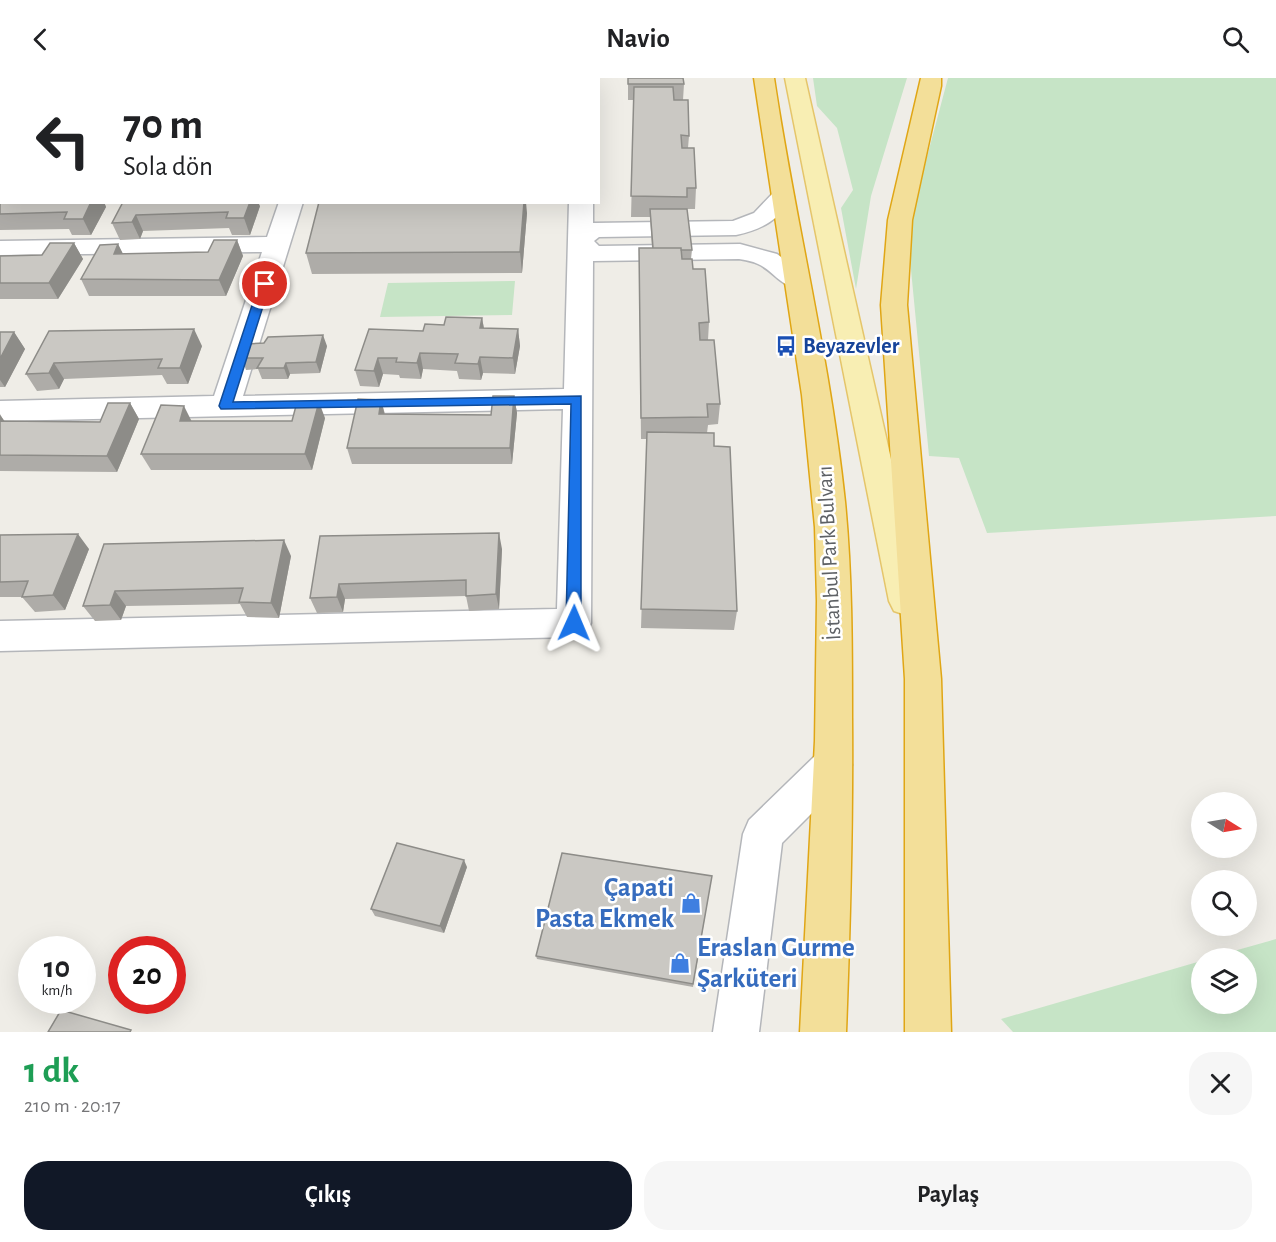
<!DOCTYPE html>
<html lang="tr">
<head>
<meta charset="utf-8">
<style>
	body { margin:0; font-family:"Alegreya Sans",sans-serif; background:#f6f6f6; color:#202124; height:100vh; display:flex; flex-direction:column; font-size:22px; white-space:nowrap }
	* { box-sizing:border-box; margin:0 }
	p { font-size:20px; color:#757577 }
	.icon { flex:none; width:33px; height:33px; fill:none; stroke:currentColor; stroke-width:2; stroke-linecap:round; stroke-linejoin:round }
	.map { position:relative; height:954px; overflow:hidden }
	.details { display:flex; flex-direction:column; background:#fff; flex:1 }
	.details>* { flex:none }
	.top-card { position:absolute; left:0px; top:0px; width:600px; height:126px; box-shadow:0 6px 24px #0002; background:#fff; color:#202124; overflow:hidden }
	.needle { width:39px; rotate:101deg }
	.fabs { position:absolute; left:1191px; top:714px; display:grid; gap:12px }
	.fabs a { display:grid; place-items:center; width:66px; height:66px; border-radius:50%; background:#fff; box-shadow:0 6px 24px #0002; font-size:30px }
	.speed { position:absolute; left:18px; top:858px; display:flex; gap:12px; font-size:30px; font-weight:700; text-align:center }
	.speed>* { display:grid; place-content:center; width:78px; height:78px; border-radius:50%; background:#fff; box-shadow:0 6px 24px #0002; line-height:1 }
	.speed small { font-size:15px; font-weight:400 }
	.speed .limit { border:9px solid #d22; background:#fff; color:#111 }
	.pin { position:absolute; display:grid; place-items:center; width:51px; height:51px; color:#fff; margin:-26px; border:3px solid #fff; border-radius:50%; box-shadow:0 2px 6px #0007 }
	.me { position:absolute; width:66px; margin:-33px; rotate:1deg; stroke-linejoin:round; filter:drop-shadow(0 0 4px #0008) }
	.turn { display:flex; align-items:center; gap:21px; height:126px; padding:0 24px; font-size:27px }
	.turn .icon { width:78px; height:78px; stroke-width:2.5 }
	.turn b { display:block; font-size:42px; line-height:51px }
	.round { display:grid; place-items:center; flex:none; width:63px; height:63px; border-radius:24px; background:#f6f6f6 }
	.summary { display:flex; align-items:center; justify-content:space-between; height:102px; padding:0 24px }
	h1 { font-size:36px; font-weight:600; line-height:45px; color:#1e9e55 }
	.cta { display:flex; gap:12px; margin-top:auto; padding:12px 24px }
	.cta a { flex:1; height:69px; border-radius:24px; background:#111827; color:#fff; font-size:24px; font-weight:600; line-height:69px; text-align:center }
	.cta a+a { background:#f6f6f6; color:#202124 }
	header { display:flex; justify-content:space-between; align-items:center; height:78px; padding:0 24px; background:#fff; font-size:27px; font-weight:600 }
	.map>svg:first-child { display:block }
	.green { fill:#c6e4c6 }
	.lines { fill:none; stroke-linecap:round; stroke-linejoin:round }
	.minor-casing { stroke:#b4b6ba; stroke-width:3 }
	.major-casing { stroke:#e5c56a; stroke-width:3 }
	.highway-casing { stroke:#e0a615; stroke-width:3 }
	.minor { fill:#fff; fill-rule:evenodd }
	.major { fill:#f8eeb3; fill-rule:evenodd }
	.highway { fill:#f3df99; fill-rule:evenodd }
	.wall { fill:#aeaca8 }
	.shaded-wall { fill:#8d8c88 }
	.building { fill:#cac8c3; stroke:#8d8c88; stroke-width:1.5 }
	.route { fill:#1a73e8; stroke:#114b97; stroke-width:1.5 }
	.labels { text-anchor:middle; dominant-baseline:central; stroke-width:5; stroke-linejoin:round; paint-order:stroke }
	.transit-label { font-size:22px; font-weight:bold; fill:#164399; stroke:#fff; text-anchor:start }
	.street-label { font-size:22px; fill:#5e6165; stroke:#fff }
	.near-shop-label { font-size:27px; font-weight:bold; fill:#366cbe; stroke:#fff; text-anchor:end }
</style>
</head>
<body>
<header><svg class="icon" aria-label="back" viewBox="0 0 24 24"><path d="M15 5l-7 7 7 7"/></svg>Navio<svg class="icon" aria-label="search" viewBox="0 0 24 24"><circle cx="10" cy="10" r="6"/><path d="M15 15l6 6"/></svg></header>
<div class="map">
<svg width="1276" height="954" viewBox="0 0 1276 954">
	<rect width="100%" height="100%" fill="#efede7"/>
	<!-- green -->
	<path class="green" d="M813 0H907L871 118 856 211 841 130 853 112 837 50 817 28Z
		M948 0H1276V438L987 455 959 380 929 378 909 171 911 139Z
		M515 203 512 237 380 239 388 205Z
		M1276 861V954H1013L1001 941 1201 883 1202 926H1246V880H1209Z"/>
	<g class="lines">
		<!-- minor casing -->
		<g class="minor-casing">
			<path id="minor" d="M149 0H169L148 2Z
				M576 0H596V2H576Z
				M0 43H2V57H0Z
				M782 112 790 114 794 119C778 142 763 151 736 157L599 159 594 163 599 168 740 166 777 176 804 196 808 202 804 208C782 213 776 194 758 186 752 183 745 182 739 181L593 183 591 545 586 555 574 559 0 573V543L557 531 563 331 0 343V323L214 318 262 174 0 177V163L267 159 279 124H303L243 318 564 311 569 124H593V145L733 143 754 135 774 114Z
				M833 669 847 674 852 687 847 700 782 765 759 954H713L743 756 749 742 819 674Z"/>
		</g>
		<!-- major casing -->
		<g class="major-casing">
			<path id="major" d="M785 0H805L923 523 918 533 906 537 894 533 889 523Z"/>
		</g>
		<!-- highway casing -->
		<g class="highway-casing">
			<path id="highway" d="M754 0H774C795 142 830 281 845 424 852 495 852 568 852 640 853 745 850 850 846 954H800L815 663 817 523 815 449 802 317Z
				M921 0H941V8L912 142 907 227 941 601 951 954H905V601L881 227 888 142Z"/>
		</g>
		<!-- minor -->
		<use href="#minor" class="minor"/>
		<!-- major -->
		<use href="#major" class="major"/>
		<!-- highway -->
		<use href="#highway" class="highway"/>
	</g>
	<!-- wall -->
	<path class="wall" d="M628 0 684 6 683 22 689 58 688 70 696 110 695 131H686L692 172 691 181 693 191 709 244 708 262 720 326 718 346 708 347 707 355 714 368 737 533 734 552 641 550 647 361H641L639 170H652L650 139H631L634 22H628Z
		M2 3V40H0V5Z
		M0 113 2 124H104L106 129 91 157H72L69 151 0 152Z
		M123 124 260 128 250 157H232L229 150 143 153 140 161 120 162 112 145Z
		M527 135 522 195 312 196 306 175Z
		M237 162 243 178 226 218H89L81 201 118 166 123 176 208 174Z
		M74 165 83 181 58 221H0V178L42 177Z
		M482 240 484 250 518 251 520 268 515 296 483 295 481 302 459 301 457 293 423 291 421 301 400 300 399 297 383 296 379 309 360 308 355 292 423 253 444 247Z
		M49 253 202 268 188 306H167L162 297 64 301 59 311 37 313 26 296Z
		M0 254H14L25 271 5 309H0Z
		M327 268 320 295 290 296 288 301H262L258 291 246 292 242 280Z
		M514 318 517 335 512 386H352L347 370 381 322 385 336 491 337Z
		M130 325 139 341 117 394 0 393V336L4 343 100 344Z
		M325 340 312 392H151L141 376 192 343H292Z
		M0 457 89 471 65 532 35 534 22 519H0Z
		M320 458 502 471 499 531 469 533 466 518 345 521 343 534 317 535 310 520Z
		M104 466 291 478 279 540 247 539 240 526 126 528 121 542 95 543 83 528Z
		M467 789 444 855 375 838 371 831Z
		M712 798 693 909 537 881 536 878Z"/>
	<!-- shaded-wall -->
	<path class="shaded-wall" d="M91 124H104L106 129 91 157 83 141Z
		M250 124H258L260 128 250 157 244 140Z
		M524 124H526L527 135 522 195 520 174Z
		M136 137 143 153 140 161 132 144Z
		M237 162 243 178 226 218 219 202Z
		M74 165 83 181 58 221 49 205Z
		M118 166 126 182 114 176Z
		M482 240 485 257 480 250Z
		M194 251 202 268 188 306 180 290Z
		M518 251 520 268 515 296 513 280Z
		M14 254 25 271 5 309 0 302V281Z
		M323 257 327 268 320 295 316 284Z
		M420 275 423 291 421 301 417 285Z
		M480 279 483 295 481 302 478 286Z
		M378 280 383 296 379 309 374 293Z
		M54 285 64 301 59 311 49 295Z
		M286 285 290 296 288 301 284 290Z
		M514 318 517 335 512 386 510 370Z
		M381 322 385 338 379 336Z
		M319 324 325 340 312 392 305 376Z
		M130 325 139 341 117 394 107 378Z
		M184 328 192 344 180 343Z
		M0 337 6 345 0 357Z
		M499 455 502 471 499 531 496 516Z
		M78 456 89 471 65 532 53 517Z
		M284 462 291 478 279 540 271 525Z
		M339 506 345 521 343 534 337 519Z
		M115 513 126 528 121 542 110 527Z
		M464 782 467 789 444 855 440 848Z"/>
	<!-- building -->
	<path class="building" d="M5 0H50L49 2H3Z
		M70 0 117 2H69Z
		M300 0H409V2H300Z
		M432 0H541V2H432Z
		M628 0H683L684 6H628Z
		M2 3V25H0V5Z
		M634 9H673L674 22H688L689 58 681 57 682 70H694L696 110H687V119L631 118Z
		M0 113H2V124H91L83 141H64L67 134 0 136Z
		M123 124H250L244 140H226L228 134 136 137 132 144 112 145Z
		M319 124H524L520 174 306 175Z
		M650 131H687L692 172H681V170H653Z
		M214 162H237L219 202 81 201 100 167 118 166 114 176 208 174Z
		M50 165H74L49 205H0V178L42 177Z
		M639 170H681L682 181H692L693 191H705L709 244 699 245 700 262H714L720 326H707L708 339 641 340Z
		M446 239 482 240 480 250 518 251 513 280 480 279 478 286 455 285 458 276 420 275 417 285 396 284 397 280H378L374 293 355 292 369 251 423 253 425 246 444 247Z
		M194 251 180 290H158L162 281 54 285 49 295 26 296 49 253Z
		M0 254H14L0 281Z
		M323 257 316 284 286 285 284 290H257L263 280H242L247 266 264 265 268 259Z
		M493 318H514L510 370H347L358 321 381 322 379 336 491 337Z
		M297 324H319L305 376H141L161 327 184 328 180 343H292Z
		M108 325H130L107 378 0 377V343L100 344Z
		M647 354 714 355V368L730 369 737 533 641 531Z
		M499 455 496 516 466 518V502L339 506 337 519 310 520 320 458Z
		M78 456 53 517 22 519 28 503 0 504V457Z
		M284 462 271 525 239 524 243 510 115 513 110 527 83 528 104 466Z
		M397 765 464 782 440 848 371 831Z
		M562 775 712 798 693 906 536 878Z
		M61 932 131 952 130 954H48Z"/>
	<!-- route -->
	<path class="route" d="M265 203 270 206 233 324 581 318V545L579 549H569L566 545 571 326 221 331 219 328 259 206Z"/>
	<!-- icons -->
	<defs>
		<g id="bus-bare" transform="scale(1.62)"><path d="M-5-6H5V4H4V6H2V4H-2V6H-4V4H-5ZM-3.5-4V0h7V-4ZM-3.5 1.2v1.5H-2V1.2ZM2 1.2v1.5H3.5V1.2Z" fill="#1a4fb4" stroke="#fff" stroke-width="2.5" paint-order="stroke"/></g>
		<g id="shop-bare" transform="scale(1.62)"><path d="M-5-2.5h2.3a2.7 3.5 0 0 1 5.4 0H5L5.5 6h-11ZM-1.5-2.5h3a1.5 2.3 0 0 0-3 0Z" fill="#3f7fe0" stroke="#fff" stroke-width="2.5" paint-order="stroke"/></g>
	</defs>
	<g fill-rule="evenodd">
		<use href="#bus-bare" x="786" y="268"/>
		<use href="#shop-bare" x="691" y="825"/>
		<use href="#shop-bare" x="680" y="885"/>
	</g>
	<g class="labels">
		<!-- transit labels -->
		<g class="transit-label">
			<text x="803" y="268">Beyazevler</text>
		</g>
		<!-- street labels -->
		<g class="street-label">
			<text transform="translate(829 475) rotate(-93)">İstanbul Park Bulvarı</text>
		</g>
		<!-- near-shop labels -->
		<g class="near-shop-label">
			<text x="674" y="809">Çapati<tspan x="674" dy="31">Pasta Ekmek</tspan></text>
			<text x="697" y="869" text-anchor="start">Eraslan Gurme<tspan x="697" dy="31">Şarküteri</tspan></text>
		</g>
	</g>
</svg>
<div class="fabs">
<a><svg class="needle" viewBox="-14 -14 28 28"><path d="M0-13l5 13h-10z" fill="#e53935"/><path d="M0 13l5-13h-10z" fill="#757577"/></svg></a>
<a><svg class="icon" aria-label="search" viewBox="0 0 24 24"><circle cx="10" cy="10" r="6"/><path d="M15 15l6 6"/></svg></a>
<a><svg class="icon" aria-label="layers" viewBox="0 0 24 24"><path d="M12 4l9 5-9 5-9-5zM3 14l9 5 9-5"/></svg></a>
</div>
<div class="speed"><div>10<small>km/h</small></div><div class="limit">20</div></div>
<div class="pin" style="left:265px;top:206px;background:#d93025"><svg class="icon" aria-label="arrive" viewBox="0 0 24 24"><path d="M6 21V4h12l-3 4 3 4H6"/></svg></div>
<svg class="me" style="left:574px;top:545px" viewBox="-20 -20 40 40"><path d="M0-17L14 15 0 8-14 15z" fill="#1a73e8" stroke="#fff" stroke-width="4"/></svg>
<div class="top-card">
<div class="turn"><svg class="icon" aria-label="left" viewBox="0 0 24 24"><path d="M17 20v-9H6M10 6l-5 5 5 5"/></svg><div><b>70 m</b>Sola dön</div></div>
</div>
</div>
<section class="details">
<div class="summary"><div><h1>1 dk</h1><p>210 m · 20:17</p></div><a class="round"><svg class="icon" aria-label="close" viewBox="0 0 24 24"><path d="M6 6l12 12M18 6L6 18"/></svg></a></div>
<div class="cta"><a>Çıkış</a><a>Paylaş</a></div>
</section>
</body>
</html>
